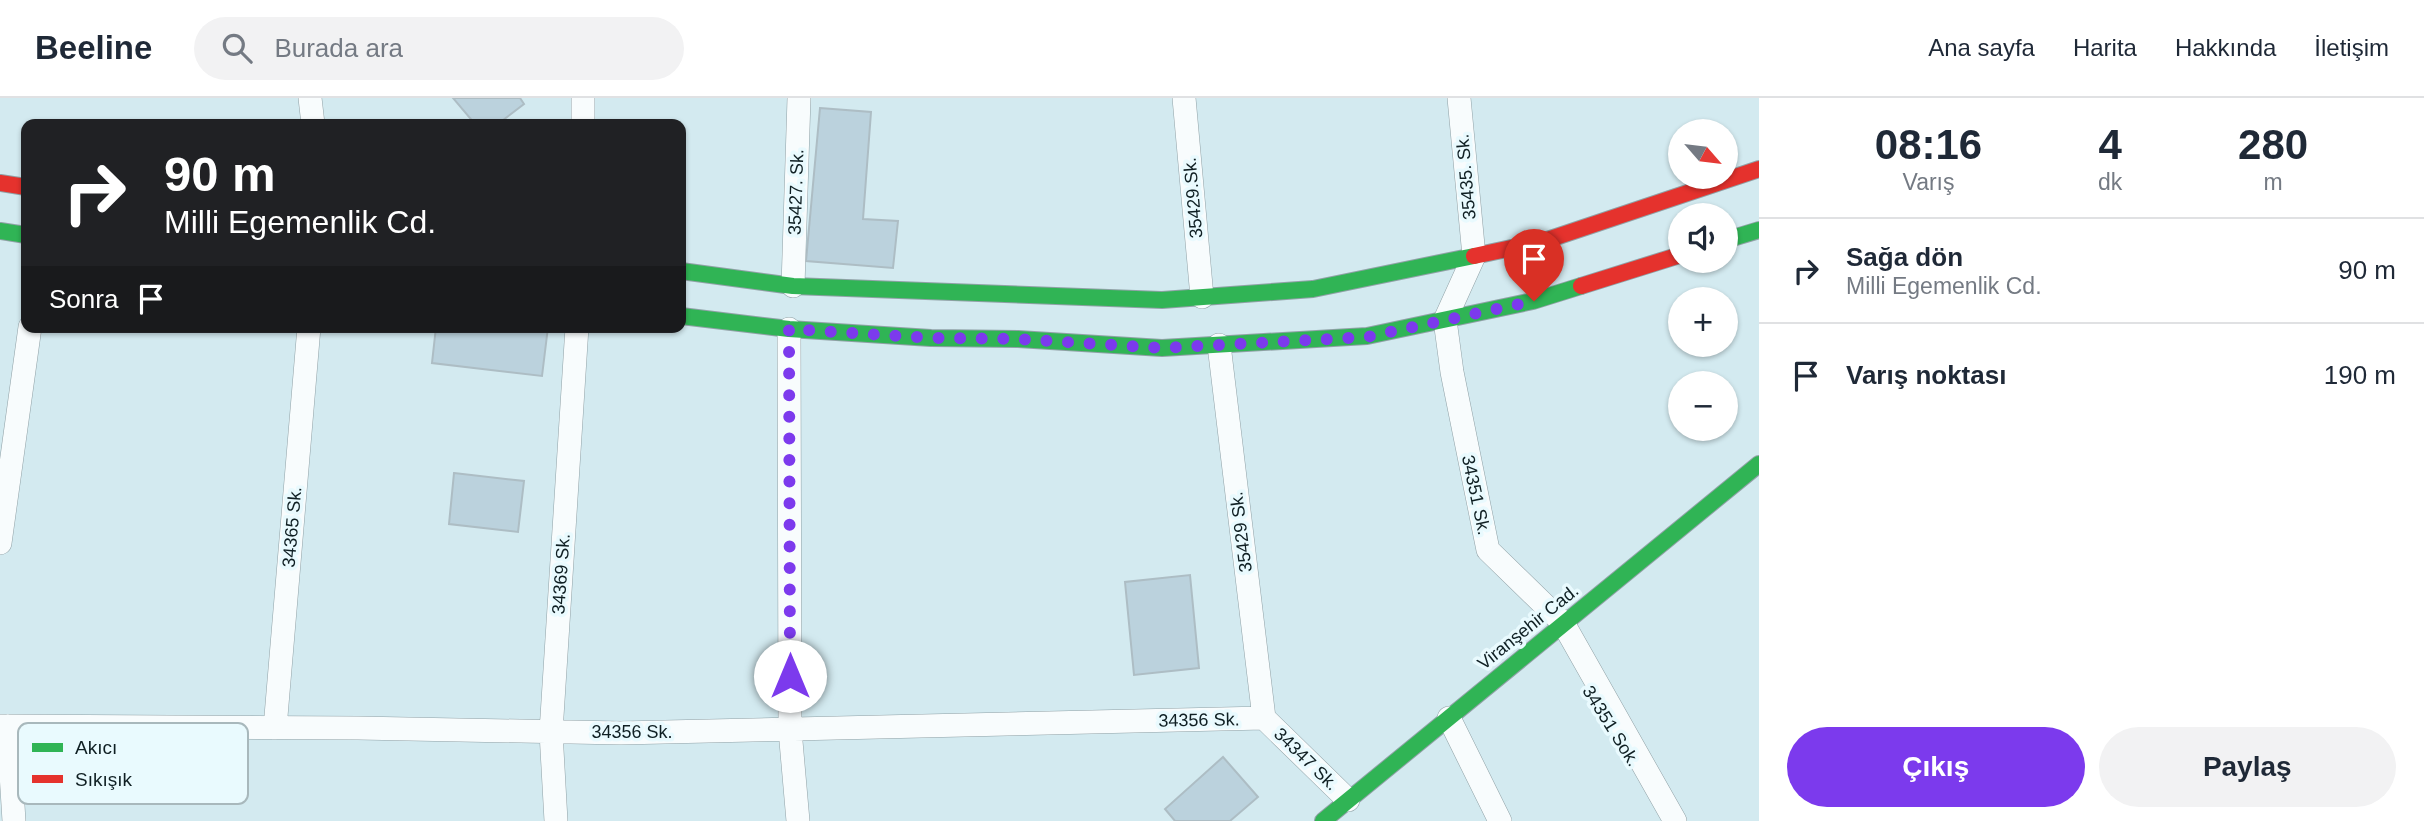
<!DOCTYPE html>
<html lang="tr">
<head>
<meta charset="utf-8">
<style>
	body { margin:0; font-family:Helvetica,sans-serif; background:#f2f2f3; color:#1f2937; height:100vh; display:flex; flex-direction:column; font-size:26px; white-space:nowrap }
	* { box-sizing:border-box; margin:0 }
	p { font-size:23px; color:#747a83 }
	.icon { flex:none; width:38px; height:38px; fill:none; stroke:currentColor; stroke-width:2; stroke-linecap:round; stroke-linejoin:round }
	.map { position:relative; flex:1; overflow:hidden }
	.details { display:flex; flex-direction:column; background:#fff; width:665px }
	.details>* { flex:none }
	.guide { position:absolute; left:21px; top:21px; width:665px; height:214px; border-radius:14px; box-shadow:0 2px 5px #0004; background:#202124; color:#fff; overflow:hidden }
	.needle { width:46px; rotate:118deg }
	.buttons { position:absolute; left:1668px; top:21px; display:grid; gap:14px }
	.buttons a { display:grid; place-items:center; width:70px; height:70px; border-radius:50%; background:#fff; box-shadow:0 2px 5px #0004; font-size:35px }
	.pin { position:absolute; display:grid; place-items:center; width:60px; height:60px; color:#fff; margin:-72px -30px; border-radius:50% 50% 50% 0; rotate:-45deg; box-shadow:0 0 7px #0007 }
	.pin .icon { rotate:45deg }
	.me { position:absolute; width:77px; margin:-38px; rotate:0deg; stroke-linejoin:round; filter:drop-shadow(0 0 5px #0008) }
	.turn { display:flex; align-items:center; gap:24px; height:147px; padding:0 28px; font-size:32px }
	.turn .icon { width:91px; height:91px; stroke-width:2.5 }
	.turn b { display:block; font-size:49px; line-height:60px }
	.then { display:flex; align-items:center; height:66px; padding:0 28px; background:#0003; gap:14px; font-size:26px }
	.eta { display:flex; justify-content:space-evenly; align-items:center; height:119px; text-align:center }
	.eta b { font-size:42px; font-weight:700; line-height:49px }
	.cta { display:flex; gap:14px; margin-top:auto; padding:14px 28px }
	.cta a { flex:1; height:80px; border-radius:42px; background:#7c3aed; color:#fff; font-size:28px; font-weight:700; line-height:80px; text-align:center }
	.cta a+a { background:#f2f2f3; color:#1f2937 }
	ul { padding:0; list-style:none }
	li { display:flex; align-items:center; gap:21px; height:105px; padding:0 28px; border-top:2px solid #e0e1e3 }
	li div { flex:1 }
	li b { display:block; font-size:26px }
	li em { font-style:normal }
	header { display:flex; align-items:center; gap:42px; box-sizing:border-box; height:98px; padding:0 35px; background:#fff; border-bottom:2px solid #e0e1e3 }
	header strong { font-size:33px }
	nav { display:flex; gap:38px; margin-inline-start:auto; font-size:24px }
	.search { width:490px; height:63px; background:#f2f2f3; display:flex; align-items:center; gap:18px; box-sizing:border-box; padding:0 24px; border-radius:38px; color:#747a83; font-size:26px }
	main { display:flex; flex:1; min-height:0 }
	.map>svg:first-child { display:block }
	.building { fill:#bbd2dd; stroke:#adbdc4; stroke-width:2 }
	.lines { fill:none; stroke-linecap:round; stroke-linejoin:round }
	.street-casing { stroke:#90a1a6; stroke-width:24 }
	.fast-casing { stroke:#90a1a6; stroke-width:18 }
	.jam-casing { stroke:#90a1a6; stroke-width:18 }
	.street { stroke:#f8fcfd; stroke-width:23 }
	.fast { stroke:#30b455; stroke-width:16 }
	.jam { stroke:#e5322d; stroke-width:16 }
	.route { stroke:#7c3aed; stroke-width:12; stroke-dasharray:0 21.6 }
	.labels { text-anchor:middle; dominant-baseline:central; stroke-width:7; stroke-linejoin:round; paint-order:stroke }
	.street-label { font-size:18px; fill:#0f1f23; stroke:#e9fafe }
	.key { fill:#e9fafe; stroke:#a8b8bc; stroke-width:2 }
	.key-label { font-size:19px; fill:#0f1f23 }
</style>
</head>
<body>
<header>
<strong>Beeline</strong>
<div class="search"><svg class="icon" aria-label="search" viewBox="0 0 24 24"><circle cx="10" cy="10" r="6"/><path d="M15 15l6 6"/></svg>Burada ara</div>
<nav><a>Ana sayfa</a><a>Harita</a><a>Hakkında</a><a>İletişim</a></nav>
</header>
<main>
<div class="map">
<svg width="1759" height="723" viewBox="0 0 1759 723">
	<rect width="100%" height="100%" fill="#d3eaf0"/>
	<!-- building -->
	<path class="building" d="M453 0H520L524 6 498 26H475Z
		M820 10 871 14 863 121 898 123 893 170 806 163Z
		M436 229H548L542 278 432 265Z
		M454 375 524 383 518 434 449 426Z
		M1190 477 1199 570 1134 577 1125 484Z
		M1223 659 1258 699 1230 723H1175L1165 711Z"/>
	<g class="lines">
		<!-- street casing -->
		<g class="street-casing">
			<path id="street" d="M310 0 313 26
				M1184 0 1202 199
				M1459 0 1474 158 1445 222 1452 274 1488 452 1563 525 1675 723
				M583 26V0
				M793 188 799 0
				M789 231 790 632 798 723
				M1219 247 1264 620
				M0 445 30 229
				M1264 620 1348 702
				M1449 620 1500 723
				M0 628 358 630 621 635 1264 620
				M8 628 14 723
				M275 630 309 229
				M556 723 551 634 577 229"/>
		</g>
		<!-- fast casing -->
		<g class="fast-casing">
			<path id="fast" d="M0 133 26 137
				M1726 142 1759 132
				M681 173 793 188 1162 202 1313 191 1474 158
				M681 218 789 231 931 240 1018 241 1162 250 1367 238 1533 203 1581 188
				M1323 723 1759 366"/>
		</g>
		<!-- jam casing -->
		<g class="jam-casing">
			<path id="jam" d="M0 85 26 89
				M1474 158 1544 143 1759 71
				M1581 188 1680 157"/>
		</g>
		<!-- street -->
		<use href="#street" class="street"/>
		<!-- fast -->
		<use href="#fast" class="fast"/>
		<!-- jam -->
		<use href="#jam" class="jam"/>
	</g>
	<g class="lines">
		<!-- route -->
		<path class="route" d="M790 578 789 231 931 240 1018 241 1162 250 1367 239 1534 203"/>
	</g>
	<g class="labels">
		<!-- street labels -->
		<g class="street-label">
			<text transform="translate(1466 79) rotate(-95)">35435. Sk.</text>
			<text transform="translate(796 94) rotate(-88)">35427. Sk.</text>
			<text transform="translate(1193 100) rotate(-95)">35429.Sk.</text>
			<text transform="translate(1476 397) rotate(78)">34351 Sk.</text>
			<text transform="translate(292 429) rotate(-85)">34365 Sk.</text>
			<text transform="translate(1241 434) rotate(-97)">35429 Sk.</text>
			<text transform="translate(561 476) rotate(-86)">34369 Sk.</text>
			<text transform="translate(1528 529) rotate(-39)">Viranşehir Cad.</text>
			<text transform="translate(1199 622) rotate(-1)">34356 Sk.</text>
			<text transform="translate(1611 628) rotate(58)">34351 Sok.</text>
			<text x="632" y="634">34356 Sk.</text>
			<text transform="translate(1306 661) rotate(44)">34347 Sk.</text>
		</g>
	</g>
	<!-- legend -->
	<rect x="18" y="625" width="230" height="81" rx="10" class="key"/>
	<rect x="32" y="645" width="31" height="9" fill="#30b455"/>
	<rect x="32" y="677" width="31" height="8" fill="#e5322d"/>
	<g class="key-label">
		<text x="75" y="656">Akıcı</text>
		<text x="75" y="688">Sıkışık</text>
	</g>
</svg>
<div class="buttons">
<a><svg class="needle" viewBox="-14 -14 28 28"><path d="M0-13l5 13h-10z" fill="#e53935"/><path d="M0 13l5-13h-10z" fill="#747a83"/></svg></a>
<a><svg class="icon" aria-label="sound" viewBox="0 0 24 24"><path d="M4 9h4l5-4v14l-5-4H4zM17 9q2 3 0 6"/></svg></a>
<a>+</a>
<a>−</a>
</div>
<div class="pin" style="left:1534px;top:203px;background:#d93025"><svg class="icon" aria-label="arrive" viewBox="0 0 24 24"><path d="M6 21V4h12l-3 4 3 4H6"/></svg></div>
<svg class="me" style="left:790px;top:578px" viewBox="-20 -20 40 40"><circle r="19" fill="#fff"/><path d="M0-13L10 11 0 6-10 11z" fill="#7c3aed"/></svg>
<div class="guide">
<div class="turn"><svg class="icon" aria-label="right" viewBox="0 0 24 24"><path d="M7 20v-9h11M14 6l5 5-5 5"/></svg><div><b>90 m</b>Milli Egemenlik Cd.</div></div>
<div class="then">Sonra<svg class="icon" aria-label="arrive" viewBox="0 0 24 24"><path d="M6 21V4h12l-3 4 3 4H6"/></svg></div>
</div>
</div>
<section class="details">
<div class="eta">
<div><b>08:16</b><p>Varış</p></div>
<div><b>4</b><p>dk</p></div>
<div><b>280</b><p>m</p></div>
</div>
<ul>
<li><svg class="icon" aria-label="right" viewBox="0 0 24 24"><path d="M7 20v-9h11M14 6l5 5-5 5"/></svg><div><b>Sağa dön</b><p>Milli Egemenlik Cd.</p></div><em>90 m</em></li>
<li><svg class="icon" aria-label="arrive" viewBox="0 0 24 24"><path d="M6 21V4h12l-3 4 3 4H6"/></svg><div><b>Varış noktası</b></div><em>190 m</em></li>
</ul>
<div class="cta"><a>Çıkış</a><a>Paylaş</a></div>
</section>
</main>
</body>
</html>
